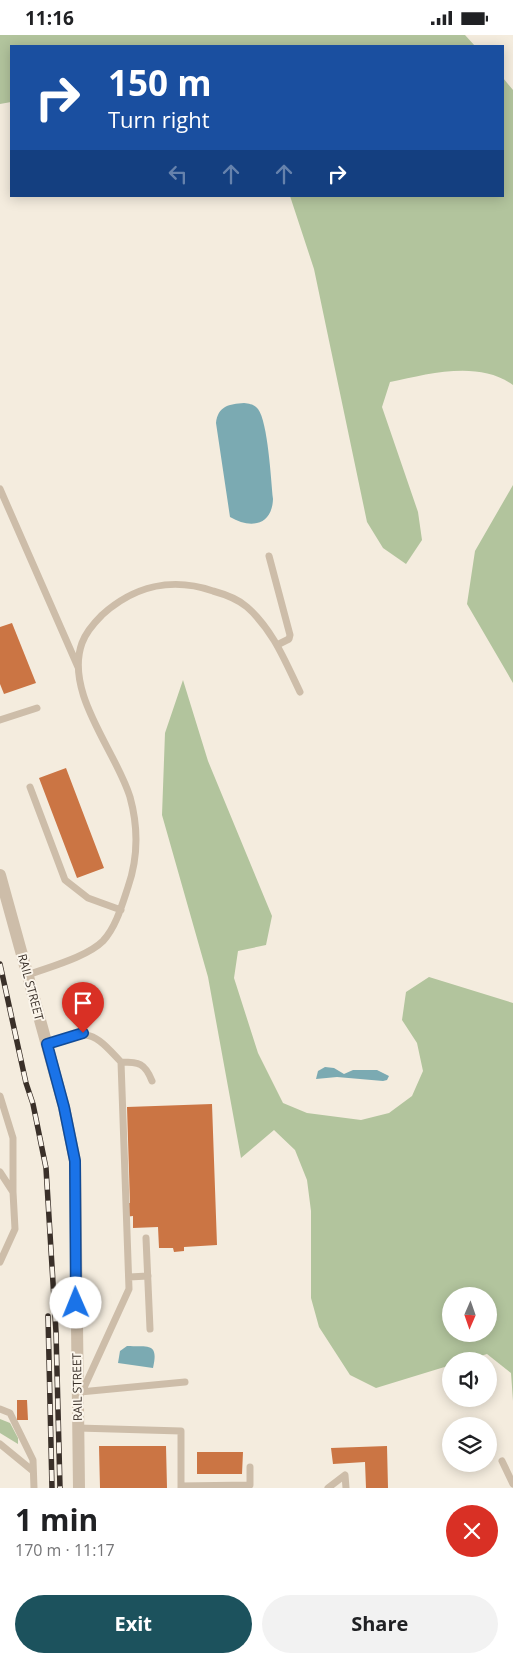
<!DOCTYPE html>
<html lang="en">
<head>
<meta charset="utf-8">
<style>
	body { margin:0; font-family:"Open Sans",sans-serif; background:#f2f2f2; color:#202124; height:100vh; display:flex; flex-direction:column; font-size:19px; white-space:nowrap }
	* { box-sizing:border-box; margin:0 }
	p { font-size:16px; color:#757577 }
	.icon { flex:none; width:28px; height:28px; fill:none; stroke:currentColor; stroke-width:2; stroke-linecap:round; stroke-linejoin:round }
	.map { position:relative; height:1453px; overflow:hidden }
	.drawer { display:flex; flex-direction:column; background:#fff; flex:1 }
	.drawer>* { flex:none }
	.banner { position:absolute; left:10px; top:10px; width:494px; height:152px; border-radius:0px; box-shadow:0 2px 12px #0003; background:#1a4fa0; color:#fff; overflow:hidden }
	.needle { width:32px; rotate:182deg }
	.fabs { position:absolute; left:442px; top:1252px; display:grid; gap:10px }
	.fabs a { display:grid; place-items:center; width:55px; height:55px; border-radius:50%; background:#fff; box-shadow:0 2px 12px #0003; font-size:25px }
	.pin { position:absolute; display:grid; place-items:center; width:42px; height:42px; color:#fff; margin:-51px -21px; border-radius:50% 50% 50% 0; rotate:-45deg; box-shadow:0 0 5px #0007 }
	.pin .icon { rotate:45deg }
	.me { position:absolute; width:55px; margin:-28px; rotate:359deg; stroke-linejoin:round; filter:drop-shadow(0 0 4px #0008) }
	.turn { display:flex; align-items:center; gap:18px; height:105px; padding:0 15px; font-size:22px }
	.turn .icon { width:65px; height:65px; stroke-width:2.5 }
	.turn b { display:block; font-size:35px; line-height:42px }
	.lanes { display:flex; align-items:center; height:48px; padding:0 15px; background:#0003; justify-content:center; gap:25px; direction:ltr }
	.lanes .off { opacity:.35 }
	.round { display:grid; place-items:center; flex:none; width:52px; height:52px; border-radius:26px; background:#f2f2f2 }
	.headline { display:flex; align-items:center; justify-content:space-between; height:85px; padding:0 15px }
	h1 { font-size:30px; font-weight:700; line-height:38px }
	.cta { display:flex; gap:10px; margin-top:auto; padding:10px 15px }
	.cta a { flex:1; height:58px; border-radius:30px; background:#1c525d; color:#fff; font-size:20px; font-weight:700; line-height:58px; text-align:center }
	.cta a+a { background:#f2f2f2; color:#202124 }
	.status { display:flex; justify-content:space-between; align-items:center; height:35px; padding:0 25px; background:#fff; direction:ltr }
	.status svg { height:14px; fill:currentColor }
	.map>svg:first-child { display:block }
	.green { fill:#b2c49d; fill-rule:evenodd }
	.water { fill:#7baab2 }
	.building { fill:#cb7544 }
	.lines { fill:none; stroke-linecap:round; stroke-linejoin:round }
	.lane { stroke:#cdbda9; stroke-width:7 }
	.street { stroke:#cdbda9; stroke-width:12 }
	.rail-casing { stroke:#3a3029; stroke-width:5.5 }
	.rail { stroke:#fbf5eb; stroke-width:4; stroke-dasharray:11; stroke-linecap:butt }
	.route-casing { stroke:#114b97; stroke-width:12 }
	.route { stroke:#1a73e8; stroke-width:9 }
	.labels { text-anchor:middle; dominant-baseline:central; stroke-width:4; stroke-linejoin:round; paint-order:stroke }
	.street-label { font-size:12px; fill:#3a3029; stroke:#fbf5eb }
</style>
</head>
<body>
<div class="status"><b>11:16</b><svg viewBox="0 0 49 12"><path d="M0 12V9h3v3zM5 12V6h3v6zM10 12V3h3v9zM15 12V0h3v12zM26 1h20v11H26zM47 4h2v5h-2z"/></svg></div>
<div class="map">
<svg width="513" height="1453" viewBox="0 0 513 1453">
	<rect width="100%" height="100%" fill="#f4ecde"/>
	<!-- green -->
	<path class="green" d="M0 0H465L475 11H11V67L0 69Z
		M503 43 513 55V350C478 325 429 339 390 347L382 372 418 477 422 505 406 529 383 513 367 487 314 234 290 161H502Z
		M513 450V648L467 569 475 516Z
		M183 645 208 726 272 881 266 910 238 916 234 943 258 1018 283 1068 307 1078 361 1085 389 1078 412 1061 423 1036 417 1008 402 985 406 957 429 942 513 968V1366L511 1338 487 1319 464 1326H451V1330L376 1353 350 1340 319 1292 311 1263V1176L307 1145 295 1115 274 1095 241 1123 208 942 162 780 165 698ZM451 1261H489V1299H451Z
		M0 1384 10 1388 18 1403V1409L0 1398Z"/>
	<!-- water -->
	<path class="water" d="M244 368C250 369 254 369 258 374 268 387 271 445 273 464 272 491 250 494 230 482L216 388C218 371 229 369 244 368Z
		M325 1032 334 1033 344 1039 353 1035H377L389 1041 387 1045 383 1046 337 1042 316 1044 318 1036Z
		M127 1311C148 1312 159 1307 153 1333L118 1328 120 1316Z"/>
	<!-- building -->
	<path class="building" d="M12 588 36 648 4 659 0 649V592Z
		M66 733 104 833 77 843 39 743Z
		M212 1069 217 1210 184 1212V1216L174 1217 173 1213H159L158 1192 133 1193V1181L124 1182 123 1168H130L127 1072Z
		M17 1365H27L28 1385H17Z
		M99 1411H166L167 1453H100Z
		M387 1411 388 1453H366L365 1427 333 1429 331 1413Z
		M197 1417H243L242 1439H197Z"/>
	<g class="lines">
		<!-- lane -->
		<path class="lane" d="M0 454 78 632
			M269 521 290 600 289 604 277 610
			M0 685 37 673
			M30 752 65 845 88 863 121 875
			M28 940C49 932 87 922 103 906 116 892 122 870 128 852 138 823 138 791 130 762 116 716 64 658 82 608 86 597 94 588 102 580 134 551 172 542 213 556 224 559 238 564 247 572 273 595 285 626 300 657
			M47 1009C89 996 90 993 121 1027L129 1254 82 1357
			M121 1027C139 1027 145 1028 152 1046
			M0 1061 13 1103V1157
			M0 1137 13 1157 15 1194 0 1227
			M146 1203 150 1294
			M129 1242 148 1241
			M80 1357 185 1347
			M0 1374 10 1378 33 1425 34 1453
			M78 1393 181 1396V1453
			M0 1409 33 1436
			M502 1426 513 1449
			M181 1451 250 1450V1432
			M328 1453 345 1440 346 1453"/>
		<!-- street -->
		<path class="street" d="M0 840 64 1072 75 1126 79 1453"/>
		<!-- rail casing -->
		<g class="rail-casing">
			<path id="rail" d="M0 929 26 1048 33 1069 46 1133 56 1297 60 1453
				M48 1281 52 1453"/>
		</g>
		<!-- rail -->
		<use href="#rail" class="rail"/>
	</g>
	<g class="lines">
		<!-- route casing -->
		<g class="route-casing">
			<path id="route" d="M76 1268 75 1126 64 1072 47 1009 83 998"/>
		</g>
		<!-- route -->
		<use href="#route" class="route"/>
	</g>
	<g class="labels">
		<!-- street labels -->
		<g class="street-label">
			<text transform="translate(31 952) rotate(75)">RAIL STREET</text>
			<text transform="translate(77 1352) rotate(-91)">RAIL STREET</text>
		</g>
	</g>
</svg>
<div class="fabs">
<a><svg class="needle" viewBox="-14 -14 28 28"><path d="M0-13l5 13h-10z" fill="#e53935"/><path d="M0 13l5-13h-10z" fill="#757577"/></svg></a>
<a><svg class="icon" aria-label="sound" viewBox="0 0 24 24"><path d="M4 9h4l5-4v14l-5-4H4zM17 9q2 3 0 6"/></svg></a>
<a><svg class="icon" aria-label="layers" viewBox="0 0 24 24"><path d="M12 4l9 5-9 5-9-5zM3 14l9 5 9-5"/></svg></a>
</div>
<div class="pin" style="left:83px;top:998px;background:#d93025"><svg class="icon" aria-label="arrive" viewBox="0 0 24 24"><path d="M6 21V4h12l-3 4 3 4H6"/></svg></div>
<svg class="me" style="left:76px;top:1268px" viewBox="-20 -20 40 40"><circle r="19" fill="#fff"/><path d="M0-13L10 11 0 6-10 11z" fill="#1a73e8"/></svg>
<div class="banner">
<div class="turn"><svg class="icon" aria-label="right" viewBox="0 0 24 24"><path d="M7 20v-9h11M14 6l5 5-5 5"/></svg><div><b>150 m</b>Turn right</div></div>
<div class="lanes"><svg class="icon off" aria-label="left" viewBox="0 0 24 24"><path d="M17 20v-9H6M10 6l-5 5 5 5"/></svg><svg class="icon off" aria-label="ahead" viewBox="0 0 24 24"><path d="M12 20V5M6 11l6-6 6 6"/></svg><svg class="icon off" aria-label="ahead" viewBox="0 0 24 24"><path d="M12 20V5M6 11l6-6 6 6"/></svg><svg class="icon" aria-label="right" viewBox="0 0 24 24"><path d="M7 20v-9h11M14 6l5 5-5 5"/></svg></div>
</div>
</div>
<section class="drawer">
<div class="headline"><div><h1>1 min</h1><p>170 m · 11:17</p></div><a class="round" style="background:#d93025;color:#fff"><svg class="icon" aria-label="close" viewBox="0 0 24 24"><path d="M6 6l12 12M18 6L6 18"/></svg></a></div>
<div class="cta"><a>Exit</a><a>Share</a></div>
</section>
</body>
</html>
